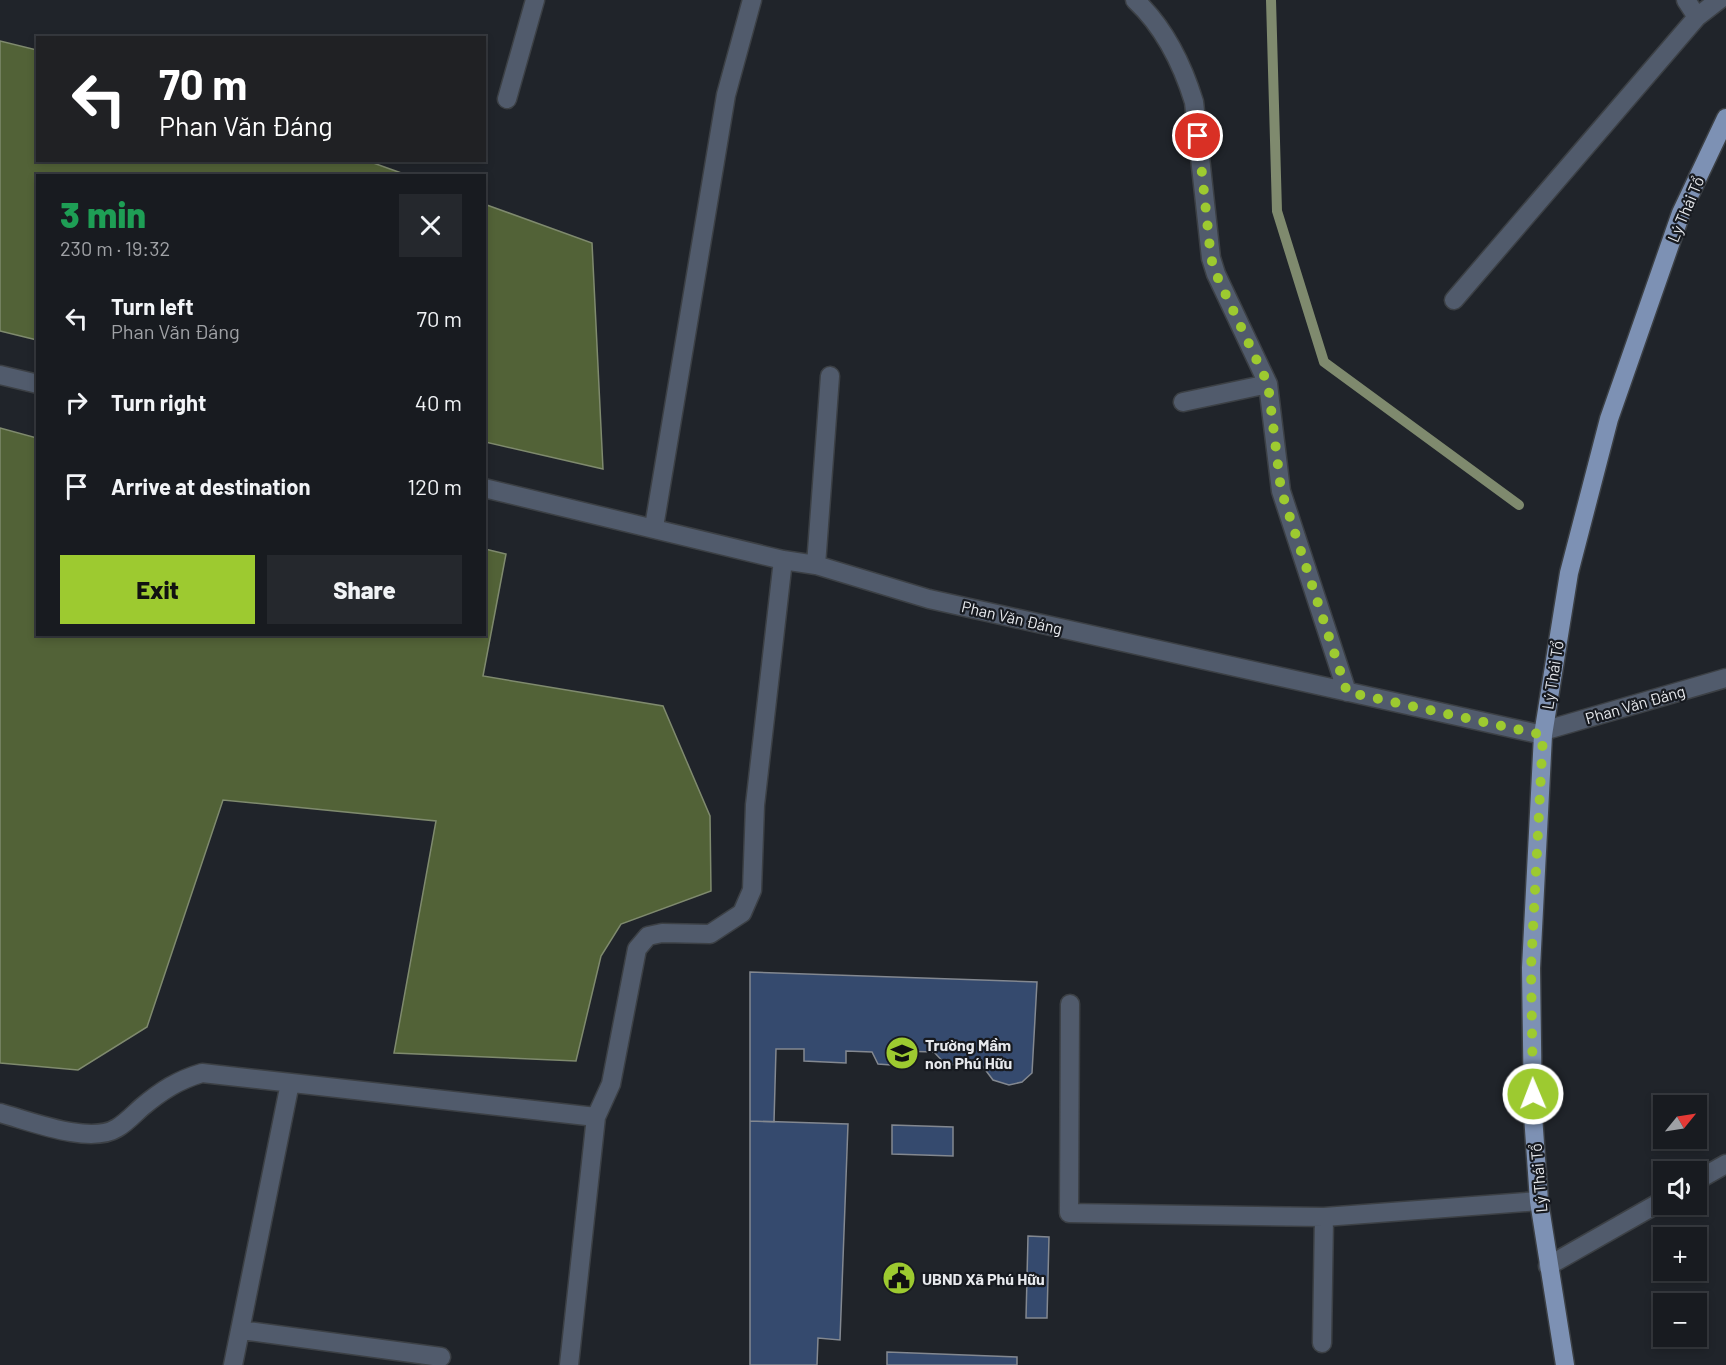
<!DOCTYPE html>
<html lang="en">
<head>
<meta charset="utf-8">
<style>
	body { margin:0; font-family:Barlow,sans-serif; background:#25282d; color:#f1f3f6; height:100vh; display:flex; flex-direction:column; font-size:22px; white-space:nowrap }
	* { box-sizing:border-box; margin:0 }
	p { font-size:20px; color:#9fa1a5 }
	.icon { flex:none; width:33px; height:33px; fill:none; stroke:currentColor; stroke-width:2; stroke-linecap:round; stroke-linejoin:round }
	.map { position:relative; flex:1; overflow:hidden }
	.details { position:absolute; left:36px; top:174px; width:450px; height:462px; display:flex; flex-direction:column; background:#181b20; border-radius:0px; box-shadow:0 3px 9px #0003,0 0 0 2px #36393e }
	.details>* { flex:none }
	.hud { position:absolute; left:36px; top:36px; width:450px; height:126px; border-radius:0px; box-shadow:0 3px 9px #0003,0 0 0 2px #36393e; background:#202124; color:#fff; overflow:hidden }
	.needle { width:39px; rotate:60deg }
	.buttons { position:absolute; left:1653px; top:1095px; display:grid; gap:12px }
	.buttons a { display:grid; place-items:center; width:54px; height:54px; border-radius:0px; background:#181b20; box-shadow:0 3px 9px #0003,0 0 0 2px #36393e; font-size:30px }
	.pin { position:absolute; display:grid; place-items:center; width:51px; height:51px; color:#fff; margin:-26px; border:3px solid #fff; border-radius:50%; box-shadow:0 2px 6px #0007 }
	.me { position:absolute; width:66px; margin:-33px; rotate:359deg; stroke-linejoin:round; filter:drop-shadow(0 0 4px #0008) }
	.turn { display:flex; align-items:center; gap:21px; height:126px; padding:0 24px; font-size:27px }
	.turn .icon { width:78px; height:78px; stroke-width:2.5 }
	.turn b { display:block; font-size:42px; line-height:51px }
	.round { display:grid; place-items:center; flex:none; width:63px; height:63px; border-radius:0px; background:#25282d }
	.overview { display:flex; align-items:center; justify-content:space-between; height:102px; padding:0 24px }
	h1 { font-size:36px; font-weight:800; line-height:45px; color:#1e9e55 }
	.button { display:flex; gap:12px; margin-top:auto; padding:12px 24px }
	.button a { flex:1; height:69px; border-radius:0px; background:#9dca30; color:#111; font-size:24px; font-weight:800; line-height:69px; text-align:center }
	.button a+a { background:#25282d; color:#f1f3f6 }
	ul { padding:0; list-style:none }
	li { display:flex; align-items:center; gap:18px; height:84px; padding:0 24px }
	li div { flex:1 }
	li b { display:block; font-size:22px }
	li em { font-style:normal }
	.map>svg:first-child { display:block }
	.water { fill:#526237; stroke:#7f8a6e; stroke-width:1.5 }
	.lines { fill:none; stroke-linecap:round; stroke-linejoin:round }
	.stream { stroke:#7f8a6e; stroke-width:10 }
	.building { fill:#354a6e; stroke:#838890; stroke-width:1.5 }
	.minor-casing { stroke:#3c4045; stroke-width:21 }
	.major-casing { stroke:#3c4045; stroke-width:21 }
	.minor { stroke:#515b6c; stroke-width:18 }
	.major { stroke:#7d91b4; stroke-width:18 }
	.route { stroke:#9dca30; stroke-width:10; stroke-dasharray:0 18 }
	.labels { text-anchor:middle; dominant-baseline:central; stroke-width:4.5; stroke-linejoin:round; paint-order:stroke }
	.street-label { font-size:16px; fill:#e7e9ed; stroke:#171a20 }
	.poi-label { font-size:16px; font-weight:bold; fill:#e7e9ed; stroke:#171a20; text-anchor:start }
</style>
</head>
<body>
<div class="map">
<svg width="1726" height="1365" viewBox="0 0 1726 1365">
	<rect width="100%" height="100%" fill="#20242a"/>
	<!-- water -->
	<path class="water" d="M0 41 37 50 38 160H365L407 175 38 176 37 340 0 331Z
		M484 204 592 243 603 469 485 442Z
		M0 428 37 438 38 634H484L485 549 506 554 483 676 663 706 710 816 711 891 621 924 601 956 576 1061 394 1053 436 821 223 800 147 1027 78 1070 0 1063Z"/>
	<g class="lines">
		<!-- stream -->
		<path class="stream" d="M1271 0 1277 211 1324 362 1519 505"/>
	</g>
	<!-- building -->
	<path class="building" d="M750 972 1037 982 1032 1073 1022 1082 1009 1085 993 1080 981 1064 946 1065 934 1052 899 1051 891 1065 878 1064 872 1052 846 1051V1063L804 1061V1049H776L774 1122 750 1121Z
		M750 1121 848 1124 840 1340 818 1338 817 1365H750Z
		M892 1125 953 1127V1156L892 1154Z
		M1028 1236 1049 1237 1047 1318H1026Z
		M887 1352 1017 1357V1365H887Z"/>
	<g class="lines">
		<!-- minor casing -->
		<g class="minor-casing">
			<path id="minor" d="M1135 0C1165 28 1182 63 1194 102L1211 258 1216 274 1268 384 1281 491 1347 692
				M1686 0 1697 17
				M507 99 535 0
				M1454 300 1697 17 1719 0
				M0 375 38 384
				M1183 402 1268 384
				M484 488 783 560 816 565 929 599 1543 735
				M654 527 726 95 752 0
				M816 565 830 376
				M1543 731 1726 678
				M1070 1004 1069 1213 1324 1217 1539 1201
				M0 1113C30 1121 90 1145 117 1128 126 1123 134 1114 142 1107 161 1091 178 1080 202 1073L596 1117 611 1084 637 949 648 936 662 933 710 934 742 913 752 890 755 805 783 560
				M1696 1181 1726 1164
				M1548 1266 1664 1200
				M241 1330 441 1357
				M1322 1343 1324 1217
				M233 1365 290 1083
				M569 1365 596 1117"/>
		</g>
		<!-- major casing -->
		<g class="major-casing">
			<path id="major" d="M1565 1365 1539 1201 1533 1115 1531 968 1543 735 1569 573 1609 419 1681 213 1726 118"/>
		</g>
		<!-- minor -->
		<use href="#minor" class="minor"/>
		<!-- major -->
		<use href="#major" class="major"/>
	</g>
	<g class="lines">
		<!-- route -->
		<path class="route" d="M1198 136 1211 258 1216 274 1268 384 1281 490 1347 692 1543 735 1531 968 1533 1094"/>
	</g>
	<!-- icons -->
	<defs>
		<g id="school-disc" transform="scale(1.725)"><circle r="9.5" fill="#9dca30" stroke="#171a20"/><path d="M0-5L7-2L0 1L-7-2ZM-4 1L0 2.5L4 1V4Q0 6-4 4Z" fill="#111"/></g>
		<g id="civic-disc" transform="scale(1.725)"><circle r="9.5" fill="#9dca30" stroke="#171a20"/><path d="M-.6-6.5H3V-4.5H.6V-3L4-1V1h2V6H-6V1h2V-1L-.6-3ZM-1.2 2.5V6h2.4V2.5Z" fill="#111"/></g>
	</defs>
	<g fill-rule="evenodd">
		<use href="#school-disc" x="902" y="1053"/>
		<use href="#civic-disc" x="899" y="1278"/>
	</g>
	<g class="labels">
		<!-- street labels -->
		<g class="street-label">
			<text transform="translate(1685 209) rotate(-67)">Lý Thái Tổ</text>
			<text transform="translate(1012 617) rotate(13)">Phan Văn Đáng</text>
			<text transform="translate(1552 675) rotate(-81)">Lý Thái Tổ</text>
			<text transform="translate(1635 704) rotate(-16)">Phan Văn Đáng</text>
			<text transform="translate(1538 1178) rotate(-95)">Lý Thái Tổ</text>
		</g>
		<!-- poi labels -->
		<g class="poi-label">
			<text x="925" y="1044">Trường Mầm<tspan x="925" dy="18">non Phú Hữu</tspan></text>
			<text x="922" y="1278">UBND Xã Phú Hữu</text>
		</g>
	</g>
</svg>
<div class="buttons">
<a><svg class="needle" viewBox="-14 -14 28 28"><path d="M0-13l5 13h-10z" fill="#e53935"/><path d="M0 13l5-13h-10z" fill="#9fa1a5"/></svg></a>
<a><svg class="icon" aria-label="sound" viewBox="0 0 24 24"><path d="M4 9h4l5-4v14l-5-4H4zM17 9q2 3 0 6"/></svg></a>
<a>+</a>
<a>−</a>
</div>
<div class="pin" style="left:1198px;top:136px;background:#d93025"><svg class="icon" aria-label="arrive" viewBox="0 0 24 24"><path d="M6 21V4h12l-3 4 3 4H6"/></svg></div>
<svg class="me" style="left:1533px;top:1094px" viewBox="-20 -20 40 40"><circle r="17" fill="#9dca30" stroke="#fff" stroke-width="3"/><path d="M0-11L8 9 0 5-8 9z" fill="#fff"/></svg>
<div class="hud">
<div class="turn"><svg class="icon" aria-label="left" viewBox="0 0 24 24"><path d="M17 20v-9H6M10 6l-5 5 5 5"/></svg><div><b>70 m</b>Phan Văn Đáng</div></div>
</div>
<section class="details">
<div class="overview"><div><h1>3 min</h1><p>230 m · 19:32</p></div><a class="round"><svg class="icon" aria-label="close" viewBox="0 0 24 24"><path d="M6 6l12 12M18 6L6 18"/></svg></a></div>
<ul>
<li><svg class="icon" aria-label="left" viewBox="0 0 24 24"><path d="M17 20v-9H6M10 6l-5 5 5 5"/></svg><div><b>Turn left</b><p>Phan Văn Đáng</p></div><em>70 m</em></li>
<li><svg class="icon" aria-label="right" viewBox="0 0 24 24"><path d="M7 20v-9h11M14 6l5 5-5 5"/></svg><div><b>Turn right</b></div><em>40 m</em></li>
<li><svg class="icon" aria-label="arrive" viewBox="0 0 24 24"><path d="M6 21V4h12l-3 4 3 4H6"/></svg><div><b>Arrive at destination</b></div><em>120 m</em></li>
</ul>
<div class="button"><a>Exit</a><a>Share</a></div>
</section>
</div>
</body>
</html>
